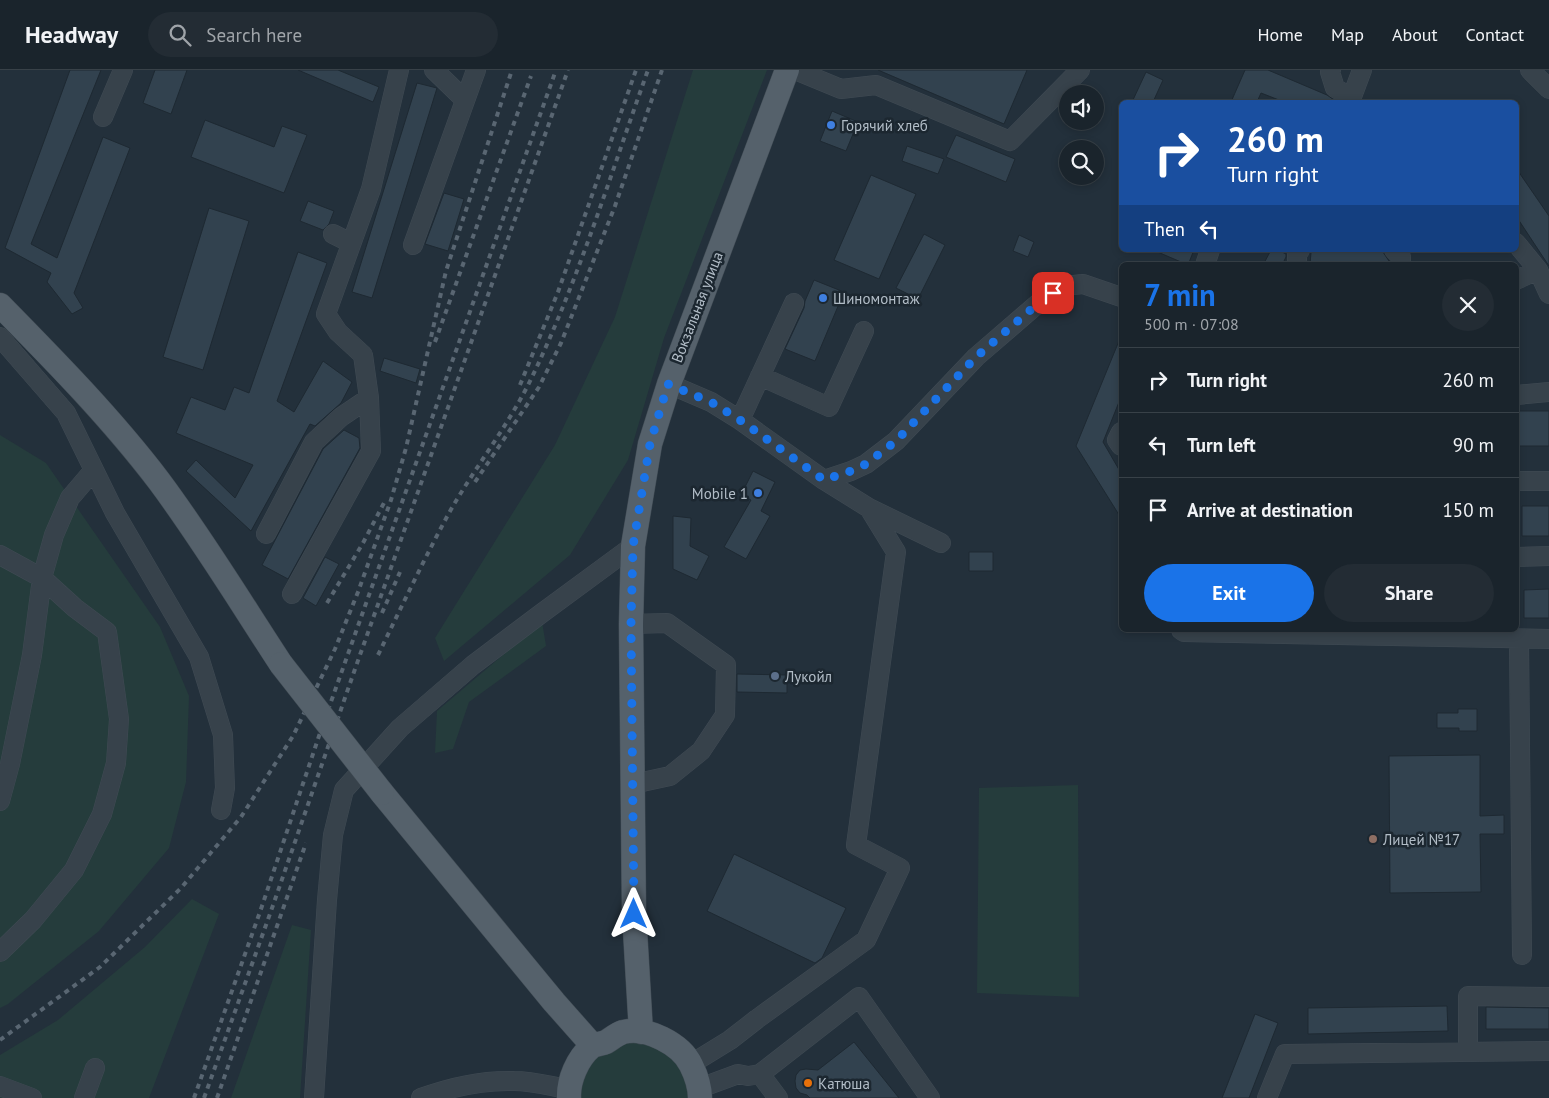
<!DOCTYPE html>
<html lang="en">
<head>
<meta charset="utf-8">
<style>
	body { margin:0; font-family:"PT Sans",sans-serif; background:#232c34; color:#f1f3f6; height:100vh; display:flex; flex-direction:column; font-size:19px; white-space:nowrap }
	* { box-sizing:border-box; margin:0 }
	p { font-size:16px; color:#9fa4a9 }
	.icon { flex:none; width:28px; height:28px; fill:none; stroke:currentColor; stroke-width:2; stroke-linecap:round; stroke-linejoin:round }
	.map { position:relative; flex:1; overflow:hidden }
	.details { position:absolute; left:1119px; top:192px; width:400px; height:370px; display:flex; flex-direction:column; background:#1a242c; border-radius:8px; box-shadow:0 2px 8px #0003,0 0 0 1px #384148 }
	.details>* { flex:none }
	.banner { position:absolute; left:1119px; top:30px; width:400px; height:152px; border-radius:8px; box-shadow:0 2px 8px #0003,0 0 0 1px #384148; background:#1a4fa0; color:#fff; overflow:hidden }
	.controls { position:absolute; left:1059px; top:15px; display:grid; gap:10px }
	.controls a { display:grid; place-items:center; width:45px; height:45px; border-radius:50%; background:#1a242c; box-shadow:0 2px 8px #0003,0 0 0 1px #384148; font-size:25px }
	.pin { position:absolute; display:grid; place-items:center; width:42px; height:42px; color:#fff; margin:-21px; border-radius:10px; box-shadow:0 2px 8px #0006 }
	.me { position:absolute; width:55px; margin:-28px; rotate:0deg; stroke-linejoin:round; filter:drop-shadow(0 0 4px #0008) }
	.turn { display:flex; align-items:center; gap:18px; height:105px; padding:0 25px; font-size:22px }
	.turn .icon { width:65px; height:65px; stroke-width:2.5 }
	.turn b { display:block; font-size:35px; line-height:42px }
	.then { display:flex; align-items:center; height:48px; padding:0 25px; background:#0003; gap:10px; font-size:19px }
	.round { display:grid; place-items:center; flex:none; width:52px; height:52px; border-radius:26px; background:#232c34 }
	.summary { display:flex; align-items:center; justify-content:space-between; height:85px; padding:0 25px }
	h1 { font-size:30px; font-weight:600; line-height:38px; color:#1a73e8 }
	.action { display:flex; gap:10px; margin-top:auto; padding:10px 25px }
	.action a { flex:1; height:58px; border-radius:30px; background:#1a73e8; color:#fff; font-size:20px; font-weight:600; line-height:58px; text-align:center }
	.action a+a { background:#232c34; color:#f1f3f6 }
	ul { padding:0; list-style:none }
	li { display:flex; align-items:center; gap:15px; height:65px; padding:0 25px; border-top:1px solid #384148 }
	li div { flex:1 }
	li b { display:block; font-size:19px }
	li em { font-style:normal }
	header { display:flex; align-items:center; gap:30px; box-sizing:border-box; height:70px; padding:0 25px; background:#1a242c; border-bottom:1px solid #384148 }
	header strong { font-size:24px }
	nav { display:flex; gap:28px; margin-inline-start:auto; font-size:18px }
	.search { width:350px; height:45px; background:#232c34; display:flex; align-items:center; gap:12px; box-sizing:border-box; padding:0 18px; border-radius:28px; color:#9fa4a9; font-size:19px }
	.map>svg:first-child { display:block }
	.green { fill:#253c3c }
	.building { fill:#32424f; stroke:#1e2932 }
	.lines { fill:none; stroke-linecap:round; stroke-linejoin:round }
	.minor-casing { stroke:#404b54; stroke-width:20 }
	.major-casing { stroke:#404b54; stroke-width:25 }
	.minor { stroke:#37424b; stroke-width:19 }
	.major { stroke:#55616b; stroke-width:24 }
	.rail { stroke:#596672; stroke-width:4; stroke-dasharray:5 5; stroke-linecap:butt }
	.major-bridge-casing { stroke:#404b54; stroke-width:25; stroke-linecap:butt }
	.major-bridge { stroke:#55616b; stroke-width:24 }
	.route { stroke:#1a73e8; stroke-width:9; stroke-dasharray:0 16.2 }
	.shop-dot { fill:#3f7fe0; stroke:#1c2730; stroke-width:2 }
	.service-dot { fill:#5c6f8a; stroke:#1c2730; stroke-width:2 }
	.education-dot { fill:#8d6e63; stroke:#1c2730; stroke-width:2 }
	.food-dot { fill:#e8710a; stroke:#1c2730; stroke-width:2 }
	.labels { text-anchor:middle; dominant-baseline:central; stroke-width:5; stroke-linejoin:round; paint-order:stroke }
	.poi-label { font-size:15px; fill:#b2bdc7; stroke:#1c2730; text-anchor:start }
	.street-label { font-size:15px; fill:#b2bdc7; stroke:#1c2730 }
</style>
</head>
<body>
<header>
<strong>Headway</strong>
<div class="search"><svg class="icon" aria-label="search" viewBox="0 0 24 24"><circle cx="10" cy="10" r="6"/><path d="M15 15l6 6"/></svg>Search here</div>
<nav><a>Home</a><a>Map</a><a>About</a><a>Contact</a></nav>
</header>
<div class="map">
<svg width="1549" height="1028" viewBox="0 0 1549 1028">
	<rect width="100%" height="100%" fill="#23303b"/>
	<!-- green -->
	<path class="green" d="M693 0H767L664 268 628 390 570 485 444 591 435 568 555 375 615 247Z
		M0 365 46 393 160 557 189 626 186 712 169 778 99 861 8 934 0 938Z
		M542 552 546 576 469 632 453 679 435 683 437 641Z
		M1078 715 1079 927 977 923 979 718Z
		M192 829 219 844 149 1028H0V985L58 950 145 877Z
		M292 855 311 860 300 1028H231Z
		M641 972 668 983 683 1001 688 1014 689 1028H580C577 1004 598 979 622 973 628 972 635 973 641 972Z"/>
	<!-- building -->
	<path class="building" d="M70 0H101L31 174 57 188 103 67 130 78 74 223 83 238 72 244 47 212 51 203 5 178Z
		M155 0H187L171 44 143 33Z
		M298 0H338L379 17 373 32Z
		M878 0H1027L1004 54Z
		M1245 0H1268L1327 25 1337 32H1284L1261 23 1257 32H1231Z
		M1146 2 1163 10 1153 32H1132Z
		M417 13 437 18 372 228 352 222Z
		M832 41 858 52 846 81 820 71Z
		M205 50 274 77 282 56 307 65 284 123 191 87Z
		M956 65 1015 89 1006 112 946 87Z
		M907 76 944 89 938 104 902 91Z
		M1516 98 1549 146V196L1516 146Z
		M871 105 916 124 879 209 834 190Z
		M444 123 464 129 448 181 425 174Z
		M308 131 334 141 329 154 323 160 300 151Z
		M209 138 249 151 203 300 163 287Z
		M924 164 945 175 918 229 896 218Z
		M1019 165 1034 172 1028 187 1013 181Z
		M1153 180H1194L1188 195Z
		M1271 180H1278L1286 184V187L1282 195H1263Z
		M1340 180 1383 182 1389 191V195H1310L1311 182H1340Z
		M298 182 327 193 277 331 294 342 323 291 352 312 341 333 315 356 310 354 251 461 186 401 196 390 235 428 253 395 176 363 191 327 225 340 234 317 249 323Z
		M814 210 844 222 815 291 785 279 804 238 805 231Z
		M1121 266V327L1103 372 1121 403V448L1076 376Z
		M384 288 420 299 416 313 380 301Z
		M1516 341H1549V376H1516Z
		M344 360 359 368 360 378 288 509 262 495 323 379Z
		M753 401 775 412 761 441 770 446 746 489 724 477 751 430 741 425Z
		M1522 436H1549V466H1522Z
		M673 446 691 448 690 476 709 486 697 510 673 499Z
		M969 482H993V501H969Z
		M325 487 339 494 316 536 303 528Z
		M1549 519V548H1524V520Z
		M737 604 787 605V623L737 622Z
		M1458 639H1477V661H1459V658H1437V643H1458Z
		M1480 685V746L1504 745V764H1480L1481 822 1390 823 1389 686Z
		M734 784 846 838 822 888 815 893 707 841Z
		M1447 936 1448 961 1308 964V938Z
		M1486 937 1549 938V959H1486Z
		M1255 944 1278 953 1249 1028H1222Z
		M854 972 899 1028H810L807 1025 800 1023 796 1018 795 1011 796 1005 800 1000 806 999 818 1000Z"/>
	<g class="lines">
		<!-- minor casing -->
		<g class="minor-casing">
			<path id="minor" d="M434 0 465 30
				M795 0 841 19 876 15 1010 71 1080 0
				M1331 0 1330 2 1335 18 1352 28
				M1530 0 1549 19
				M1350 32 1362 0
				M103 47 123 0
				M333 164 351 173
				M1516 173 1538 200 1549 224
				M413 175 476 0
				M1394 180 1401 187V195
				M1205 195 1210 180
				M1297 195V184L1300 180
				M1516 210 1538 200
				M0 267 66 343 115 443 199 587 223 665 225 718 221 740
				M760 306 829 337 864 261
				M669 314 711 332 740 350 824 410 851 401 866 394 896 371 976 287 1042 230 1064 216 1083 214 1121 227
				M1516 325 1549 322
				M740 350 794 233
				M1121 362 1117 370 1121 376
				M824 410 869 438 941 473
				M1516 411H1549
				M266 464 314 372 341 347 369 328
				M0 485 42 508 75 538 107 562 119 649 116 693 102 744 74 800 33 850 0 882
				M1516 487 1549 486
				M292 524 371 381 369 328 363 285 338 262 326 244 371 119 399 0
				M631 554 667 553 726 595 725 645 701 681 670 706 633 714
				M1181 560 1184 562 1549 569
				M1519 569 1522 885
				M0 731 10 694 32 585 42 508 54 465 70 428 93 401
				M1468 982V926L1549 927
				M691 994 730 970 757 949 866 870 900 798 856 775 896 482 869 438
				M760 1004 859 927 930 1028
				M0 1016 32 1028
				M700 1018 738 1004 748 1006 760 1004 778 1028
				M84 1028 95 998
				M314 1028 327 830 333 765 344 720 400 658 473 595 542 543 633 476
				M421 1028C451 1017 482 1010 514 1011 532 1011 550 1016 568 1019
				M1267 1028 1285 984 1549 981"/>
		</g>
		<!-- major casing -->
		<g class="major-casing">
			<path id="major" d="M0 235C55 291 111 348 159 411 203 470 241 533 281 594
				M382 723 554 932 593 976
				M641 962 634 843 631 554 633 476 650 374 669 314 787 0
				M569 1028C568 1010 578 988 591 977 595 974 601 974 606 972 611 969 617 964 623 962 646 956 681 974 691 995 696 1005 700 1017 700 1028"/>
		</g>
		<!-- minor -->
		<use href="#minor" class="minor"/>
		<!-- major -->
		<use href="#major" class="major"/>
		<!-- rail -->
		<path class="rail" d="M435 272 531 6
			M520 315 558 222 636 0
			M475 412 539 317 561 273 615 136 662 0
			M327 533 363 473 386 429
			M382 543 400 502
			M378 585C401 538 424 489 449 443 475 397 509 355 532 307 579 209 611 103 648 0
			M0 970 100 897 181 818 241 747 293 666 335 579 358 522 391 430 406 378 446 201 512 0
			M194 1028 261 839 322 657 556 0
			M204 1028 271 841 355 599 568 0
			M217 1028 306 773"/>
		<!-- major-bridge casing -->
		<g class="major-bridge-casing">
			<path id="major-bridge" d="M281 594 382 723"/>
		</g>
		<!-- major-bridge -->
		<use href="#major-bridge" class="major-bridge"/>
	</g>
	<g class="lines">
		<!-- route -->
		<path class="route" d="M634 844 631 554 633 476 650 374 668 314 711 332 740 350 824 410 851 401 866 394 896 371 976 287 1042 230 1053 223"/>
	</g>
	<!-- markers -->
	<g class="shop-dot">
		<circle cx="831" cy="55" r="5"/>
		<circle cx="823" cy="228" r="5"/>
		<circle cx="758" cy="423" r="5"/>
	</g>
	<circle class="service-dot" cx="775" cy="606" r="5"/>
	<circle class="education-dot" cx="1373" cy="769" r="5"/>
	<circle class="food-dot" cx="808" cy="1013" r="5"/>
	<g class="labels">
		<!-- poi labels -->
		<g class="poi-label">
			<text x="841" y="55">Горячий хлеб</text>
			<text x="833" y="228">Шиномонтаж</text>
			<text x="748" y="423" text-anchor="end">Mobile 1</text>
			<text x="785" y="606">Лукойл</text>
			<text x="1383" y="769">Лицей №17</text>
			<text x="818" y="1013">Катюша</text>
		</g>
		<!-- street labels -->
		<g class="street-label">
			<text transform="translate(697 237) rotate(-69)">Вокзальная улица</text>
		</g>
	</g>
</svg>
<div class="controls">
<a><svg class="icon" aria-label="sound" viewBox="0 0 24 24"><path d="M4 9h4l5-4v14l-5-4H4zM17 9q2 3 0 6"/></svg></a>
<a><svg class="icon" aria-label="search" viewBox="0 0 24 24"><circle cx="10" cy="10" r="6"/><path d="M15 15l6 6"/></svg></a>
</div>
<div class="pin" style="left:1053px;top:223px;background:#d93025"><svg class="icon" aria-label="arrive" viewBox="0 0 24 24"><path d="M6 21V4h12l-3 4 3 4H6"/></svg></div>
<svg class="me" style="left:634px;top:844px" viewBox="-20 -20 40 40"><path d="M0-17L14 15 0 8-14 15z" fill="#1a73e8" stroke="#fff" stroke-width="4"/></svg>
<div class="banner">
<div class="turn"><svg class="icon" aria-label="right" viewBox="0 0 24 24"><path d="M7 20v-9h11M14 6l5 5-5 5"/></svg><div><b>260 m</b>Turn right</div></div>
<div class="then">Then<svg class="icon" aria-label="left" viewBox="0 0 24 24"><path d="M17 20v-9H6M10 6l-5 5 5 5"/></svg></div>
</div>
<section class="details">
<div class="summary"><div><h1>7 min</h1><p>500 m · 07:08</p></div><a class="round"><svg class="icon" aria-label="close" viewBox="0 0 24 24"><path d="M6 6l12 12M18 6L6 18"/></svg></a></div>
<ul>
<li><svg class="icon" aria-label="right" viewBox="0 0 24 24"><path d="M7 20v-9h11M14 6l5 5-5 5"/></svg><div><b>Turn right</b></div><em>260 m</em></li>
<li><svg class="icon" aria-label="left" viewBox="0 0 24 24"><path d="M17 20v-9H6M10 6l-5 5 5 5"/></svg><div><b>Turn left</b></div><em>90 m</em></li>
<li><svg class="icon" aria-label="arrive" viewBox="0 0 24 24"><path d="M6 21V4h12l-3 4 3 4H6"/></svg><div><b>Arrive at destination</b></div><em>150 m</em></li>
</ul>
<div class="action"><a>Exit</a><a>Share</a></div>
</section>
</div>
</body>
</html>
